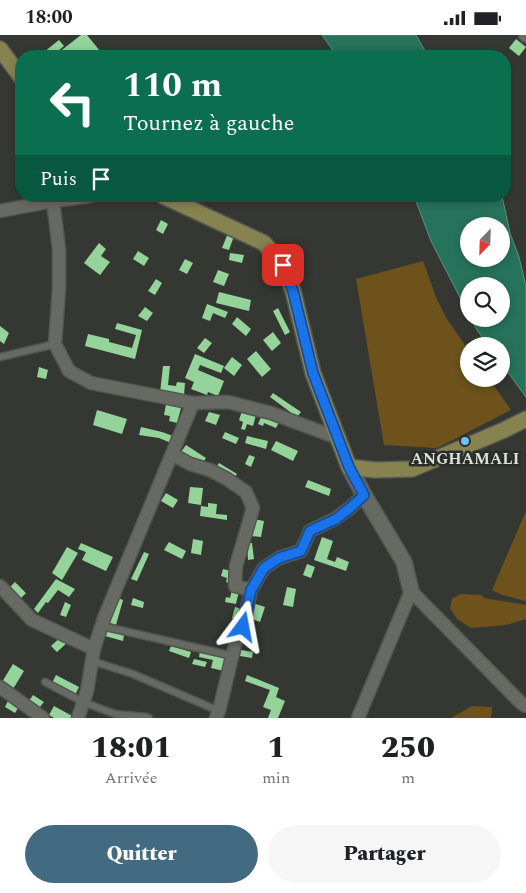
<!DOCTYPE html>
<html lang="fr">
<head>
<meta charset="utf-8">
<style>
	body { margin:0; font-family:Spectral,serif; background:#f6f6f6; color:#202124; height:100vh; display:flex; flex-direction:column; font-size:19px; white-space:nowrap }
	* { box-sizing:border-box; margin:0 }
	p { font-size:16px; color:#757577 }
	.icon { flex:none; width:28px; height:28px; fill:none; stroke:currentColor; stroke-width:2; stroke-linecap:round; stroke-linejoin:round }
	.map { position:relative; height:683px; overflow:hidden }
	.sheet { display:flex; flex-direction:column; background:#fff; flex:1 }
	.sheet>* { flex:none }
	.top-card { position:absolute; left:15px; top:15px; width:496px; height:152px; border-radius:20px; box-shadow:0 2px 8px #0003; background:#0b6e4f; color:#fff; overflow:hidden }
	.needle { width:32px; rotate:203deg }
	.buttons { position:absolute; left:460px; top:182px; display:grid; gap:10px }
	.buttons a { display:grid; place-items:center; width:50px; height:50px; border-radius:50%; background:#fff; box-shadow:0 2px 8px #0003; font-size:25px }
	.pin { position:absolute; display:grid; place-items:center; width:42px; height:42px; color:#fff; margin:-21px; border-radius:10px; box-shadow:0 2px 8px #0006 }
	.me { position:absolute; width:55px; margin:-28px; rotate:13deg; stroke-linejoin:round; filter:drop-shadow(0 0 4px #0008) }
	.turn { display:flex; align-items:center; gap:18px; height:105px; padding:0 25px; font-size:22px }
	.turn .icon { width:65px; height:65px; stroke-width:2.5 }
	.turn b { display:block; font-size:35px; line-height:42px }
	.then { display:flex; align-items:center; height:48px; padding:0 25px; background:#0003; gap:10px; font-size:19px }
	.eta { display:flex; justify-content:space-evenly; align-items:center; height:85px; text-align:center }
	.eta b { font-size:30px; font-weight:800; line-height:35px }
	.cta { display:flex; gap:10px; margin-top:auto; padding:10px 25px }
	.cta a { flex:1; height:58px; border-radius:30px; background:#426a81; color:#fff; font-size:20px; font-weight:800; line-height:58px; text-align:center }
	.cta a+a { background:#f6f6f6; color:#202124 }
	.status { display:flex; justify-content:space-between; align-items:center; height:35px; padding:0 25px; background:#fff; direction:ltr }
	.status svg { height:14px; fill:currentColor }
	.map>svg:first-child { display:block }
	.green { fill:#6d521b }
	.water { fill:#27725a; stroke:#5e9381; fill-rule:evenodd }
	.building { fill:#94d49a }
	.lines { fill:none; stroke-linecap:round; stroke-linejoin:round }
	.service-casing { stroke:#535550; stroke-width:9 }
	.minor-casing { stroke:#535550; stroke-width:15 }
	.tertiary-casing { stroke:#535550; stroke-width:18 }
	.primary-casing { stroke:#535550; stroke-width:18 }
	.service { stroke:#676a63; stroke-width:6 }
	.minor { stroke:#676a63; stroke-width:12 }
	.tertiary { stroke:#676a63; stroke-width:15 }
	.primary { stroke:#868350; stroke-width:15 }
	.route-casing { stroke:#114b97; stroke-width:12 }
	.route { stroke:#1a73e8; stroke-width:9 }
	.poi-dot { fill:#6cc3f2; stroke:#2b2e28; stroke-width:2 }
	.labels { text-anchor:middle; dominant-baseline:central; stroke-width:5; stroke-linejoin:round; paint-order:stroke }
	.poi-label { font-size:16px; font-weight:bold; fill:#dfe0dc; stroke:#2b2e28 }
</style>
</head>
<body>
<div class="status"><b>18:00</b><svg viewBox="0 0 49 12"><path d="M0 12V9h3v3zM5 12V6h3v6zM10 12V3h3v9zM15 12V0h3v12zM26 1h20v11H26zM47 4h2v5h-2z"/></svg></div>
<div class="map">
<svg width="526" height="683" viewBox="0 0 526 683">
	<rect width="100%" height="100%" fill="#353832"/>
	<!-- green -->
	<path class="green" d="M423 226 437 265 447 284 469 316V344H489L511 375 437 413 384 410 356 244Z
		M526 476V566L502 560 492 555Z
		M460 559 481 560 484 563 526 570V584L506 590 471 593 457 584 450 573 452 564Z
		M472 671 492 672 491 683H451Z"/>
	<!-- water -->
	<path class="water" d="M322 0H416L428 21H337Z
		M414 161H502L510 198 519 222 526 251V362L501 328V311H489L477 295 471 284H501V251H469V280L431 206ZM469 191H501V224H469Z"/>
	<!-- building -->
	<path class="building" d="M81 0H87L104 21H54Z
		M516 4 526 12 519 21 509 13Z
		M59 5 64 11 52 21H39Z
		M161 185 168 189 163 199 156 195Z
		M228 198 234 201 229 215 222 213Z
		M99 208 106 214 101 221 110 227 100 240 84 228Z
		M138 216 149 223 144 231 133 224Z
		M230 218 244 220 242 228 229 225Z
		M185 224 193 228 187 239 179 235Z
		M218 235 229 239 224 251 213 247Z
		M156 244 162 248 155 260 148 256Z
		M219 257 251 265 249 276 216 268Z
		M207 269 228 277 225 283 213 278 210 286 202 283Z
		M145 272 153 278 147 286 138 281Z
		M278 273 290 297 285 300 273 276Z
		M237 282 251 294 246 301 232 289Z
		M117 288 142 295 135 324 85 311 88 299 109 304V307L132 313 136 300 115 294Z
		M0 291 9 298 4 309 0 306Z
		M273 297 281 308 272 316 263 305Z
		M205 303 212 308 204 318 197 313Z
		M256 316 271 334 262 342 247 324Z
		M195 319 224 331 221 338 200 330 198 335 224 346 218 361 208 357 207 360 191 354 194 347 185 343Z
		M232 322 242 330 234 341 224 333Z
		M163 331H170L168 350 176 351 177 347 185 348 184 360 160 358Z
		M39 332 48 335 46 344 37 342Z
		M273 358 301 377 297 382 270 362Z
		M166 369 181 373 177 388 169 386 170 381 164 380Z
		M97 375 127 384 122 399 93 390Z
		M242 376 256 380 253 391 247 389 245 395 241 394 243 387 239 385Z
		M209 377 220 380 216 390 205 386Z
		M262 380 279 387 276 393 264 388 263 391 258 389Z
		M141 392 162 397 173 401 171 408 159 403 139 400Z
		M225 397 239 403 236 409 222 403Z
		M247 401 268 406 266 414 245 408Z
		M276 406 298 416 293 426 271 415Z
		M186 410 206 423 201 430 181 417Z
		M249 420 255 422 251 432 245 429Z
		M219 428 237 439 234 443 216 432Z
		M308 445 331 454 329 461 305 452Z
		M190 452 203 453 201 470 188 468Z
		M166 458 178 465 173 473 161 466Z
		M208 468 217 469 216 479 227 480V485L200 481 201 471 208 472Z
		M254 484 264 486 261 502 251 501Z
		M322 502 333 506 327 524 335 527 337 522 349 527 346 536 314 525Z
		M193 504 203 506 201 520 191 518Z
		M169 507 186 516 182 524 164 515Z
		M81 508 113 522 106 536 82 525 86 517 78 514Z
		M247 508H252L254 524 248 525Z
		M67 512 78 518 62 545 52 538Z
		M144 517 149 519 137 546 131 544Z
		M307 529 315 532 311 543 303 540Z
		M223 534 235 537 232 549 226 547 227 543 221 541Z
		M56 544 75 554 69 562 58 555 48 568 46 567 38 578 34 574Z
		M15 547 26 558 21 563 10 552Z
		M287 552 296 554 293 572 283 570Z
		M232 555 239 556 236 569 225 567 226 562 230 563Z
		M118 563 123 565 116 590 110 588Z
		M133 563 144 567 143 573 131 570Z
		M65 567 71 570 66 582 60 580Z
		M252 568 265 572 260 587 247 582Z
		M235 572 246 575 243 587 232 583Z
		M107 595 124 600 123 606 105 601Z
		M63 600 69 606 57 617 51 611Z
		M171 611 191 617 189 623 169 616Z
		M241 615 253 617 252 623 240 621Z
		M200 616 227 623 224 636 211 633 213 625 199 622Z
		M194 624 207 627 205 632 192 629Z
		M13 629 24 636 13 654 2 647Z
		M56 640 79 652 75 660 52 648Z
		M247 640 279 653 276 662 285 666 278 683H268L271 675 263 672 270 655 245 646Z
		M33 660 44 667 39 673 29 666Z
		M9 664 20 670 15 678 5 672Z
		M54 671 74 682 73 683H54L49 680Z"/>
	<g class="lines">
		<!-- service casing -->
		<g class="service-casing">
			<path id="service" d="M0 322 55 309
				M102 591 233 621
				M92 626 133 639 219 676
				M45 647 83 667 115 679 147 682 149 683"/>
		</g>
		<!-- minor casing -->
		<g class="minor-casing">
			<path id="minor" d="M525 0 526 1
				M53 166 59 214V254L55 309 69 336 91 348 193 368
				M0 176 53 166 91 161
				M172 419 190 429 210 435 227 444 246 457 253 473 236 531 235 551 251 555 243 592 238 597 219 676 216 683
				M0 551 32 585 94 614
				M251 555 264 533 279 523 301 516 310 496 335 484 350 473 364 460
				M0 652 43 683
				M78 683 87 656 94 614 104 583 193 368 228 367 271 378 338 403
				M358 683 411 556 521 668 526 671"/>
		</g>
		<!-- tertiary casing -->
		<g class="tertiary-casing">
			<path id="tertiary" d="M349 432 364 460 404 527 411 556"/>
		</g>
		<!-- primary casing -->
		<g class="primary-casing">
			<path id="primary" d="M0 14 21 42
				M163 161 264 208 283 230 293 256 313 338 349 432 375 435 412 434 504 395 526 384"/>
		</g>
		<!-- service -->
		<use href="#service" class="service"/>
		<!-- minor -->
		<use href="#minor" class="minor"/>
		<!-- tertiary -->
		<use href="#tertiary" class="tertiary"/>
		<!-- primary -->
		<use href="#primary" class="primary"/>
	</g>
	<g class="lines">
		<!-- route casing -->
		<g class="route-casing">
			<path id="route" d="M243 592 251 555 264 533 279 523 301 516 310 496 336 484 350 473 364 460 349 432 313 338 293 256 283 230"/>
		</g>
		<!-- route -->
		<use href="#route" class="route"/>
	</g>
	<!-- markers -->
	<circle class="poi-dot" cx="465" cy="406" r="5"/>
	<g class="labels">
		<!-- poi labels -->
		<g class="poi-label">
			<text x="465" y="424">ANGHAMALI</text>
		</g>
	</g>
</svg>
<div class="buttons">
<a><svg class="needle" viewBox="-14 -14 28 28"><path d="M0-13l5 13h-10z" fill="#e53935"/><path d="M0 13l5-13h-10z" fill="#757577"/></svg></a>
<a><svg class="icon" aria-label="search" viewBox="0 0 24 24"><circle cx="10" cy="10" r="6"/><path d="M15 15l6 6"/></svg></a>
<a><svg class="icon" aria-label="layers" viewBox="0 0 24 24"><path d="M12 4l9 5-9 5-9-5zM3 14l9 5 9-5"/></svg></a>
</div>
<div class="pin" style="left:283px;top:230px;background:#d93025"><svg class="icon" aria-label="arrive" viewBox="0 0 24 24"><path d="M6 21V4h12l-3 4 3 4H6"/></svg></div>
<svg class="me" style="left:243px;top:592px" viewBox="-20 -20 40 40"><path d="M0-17L14 15 0 8-14 15z" fill="#1a73e8" stroke="#fff" stroke-width="4"/></svg>
<div class="top-card">
<div class="turn"><svg class="icon" aria-label="left" viewBox="0 0 24 24"><path d="M17 20v-9H6M10 6l-5 5 5 5"/></svg><div><b>110 m</b>Tournez à gauche</div></div>
<div class="then">Puis<svg class="icon" aria-label="arrive" viewBox="0 0 24 24"><path d="M6 21V4h12l-3 4 3 4H6"/></svg></div>
</div>
</div>
<section class="sheet">
<div class="eta">
<div><b>18:01</b><p>Arrivée</p></div>
<div><b>1</b><p>min</p></div>
<div><b>250</b><p>m</p></div>
</div>
<div class="cta"><a>Quitter</a><a>Partager</a></div>
</section>
</body>
</html>
